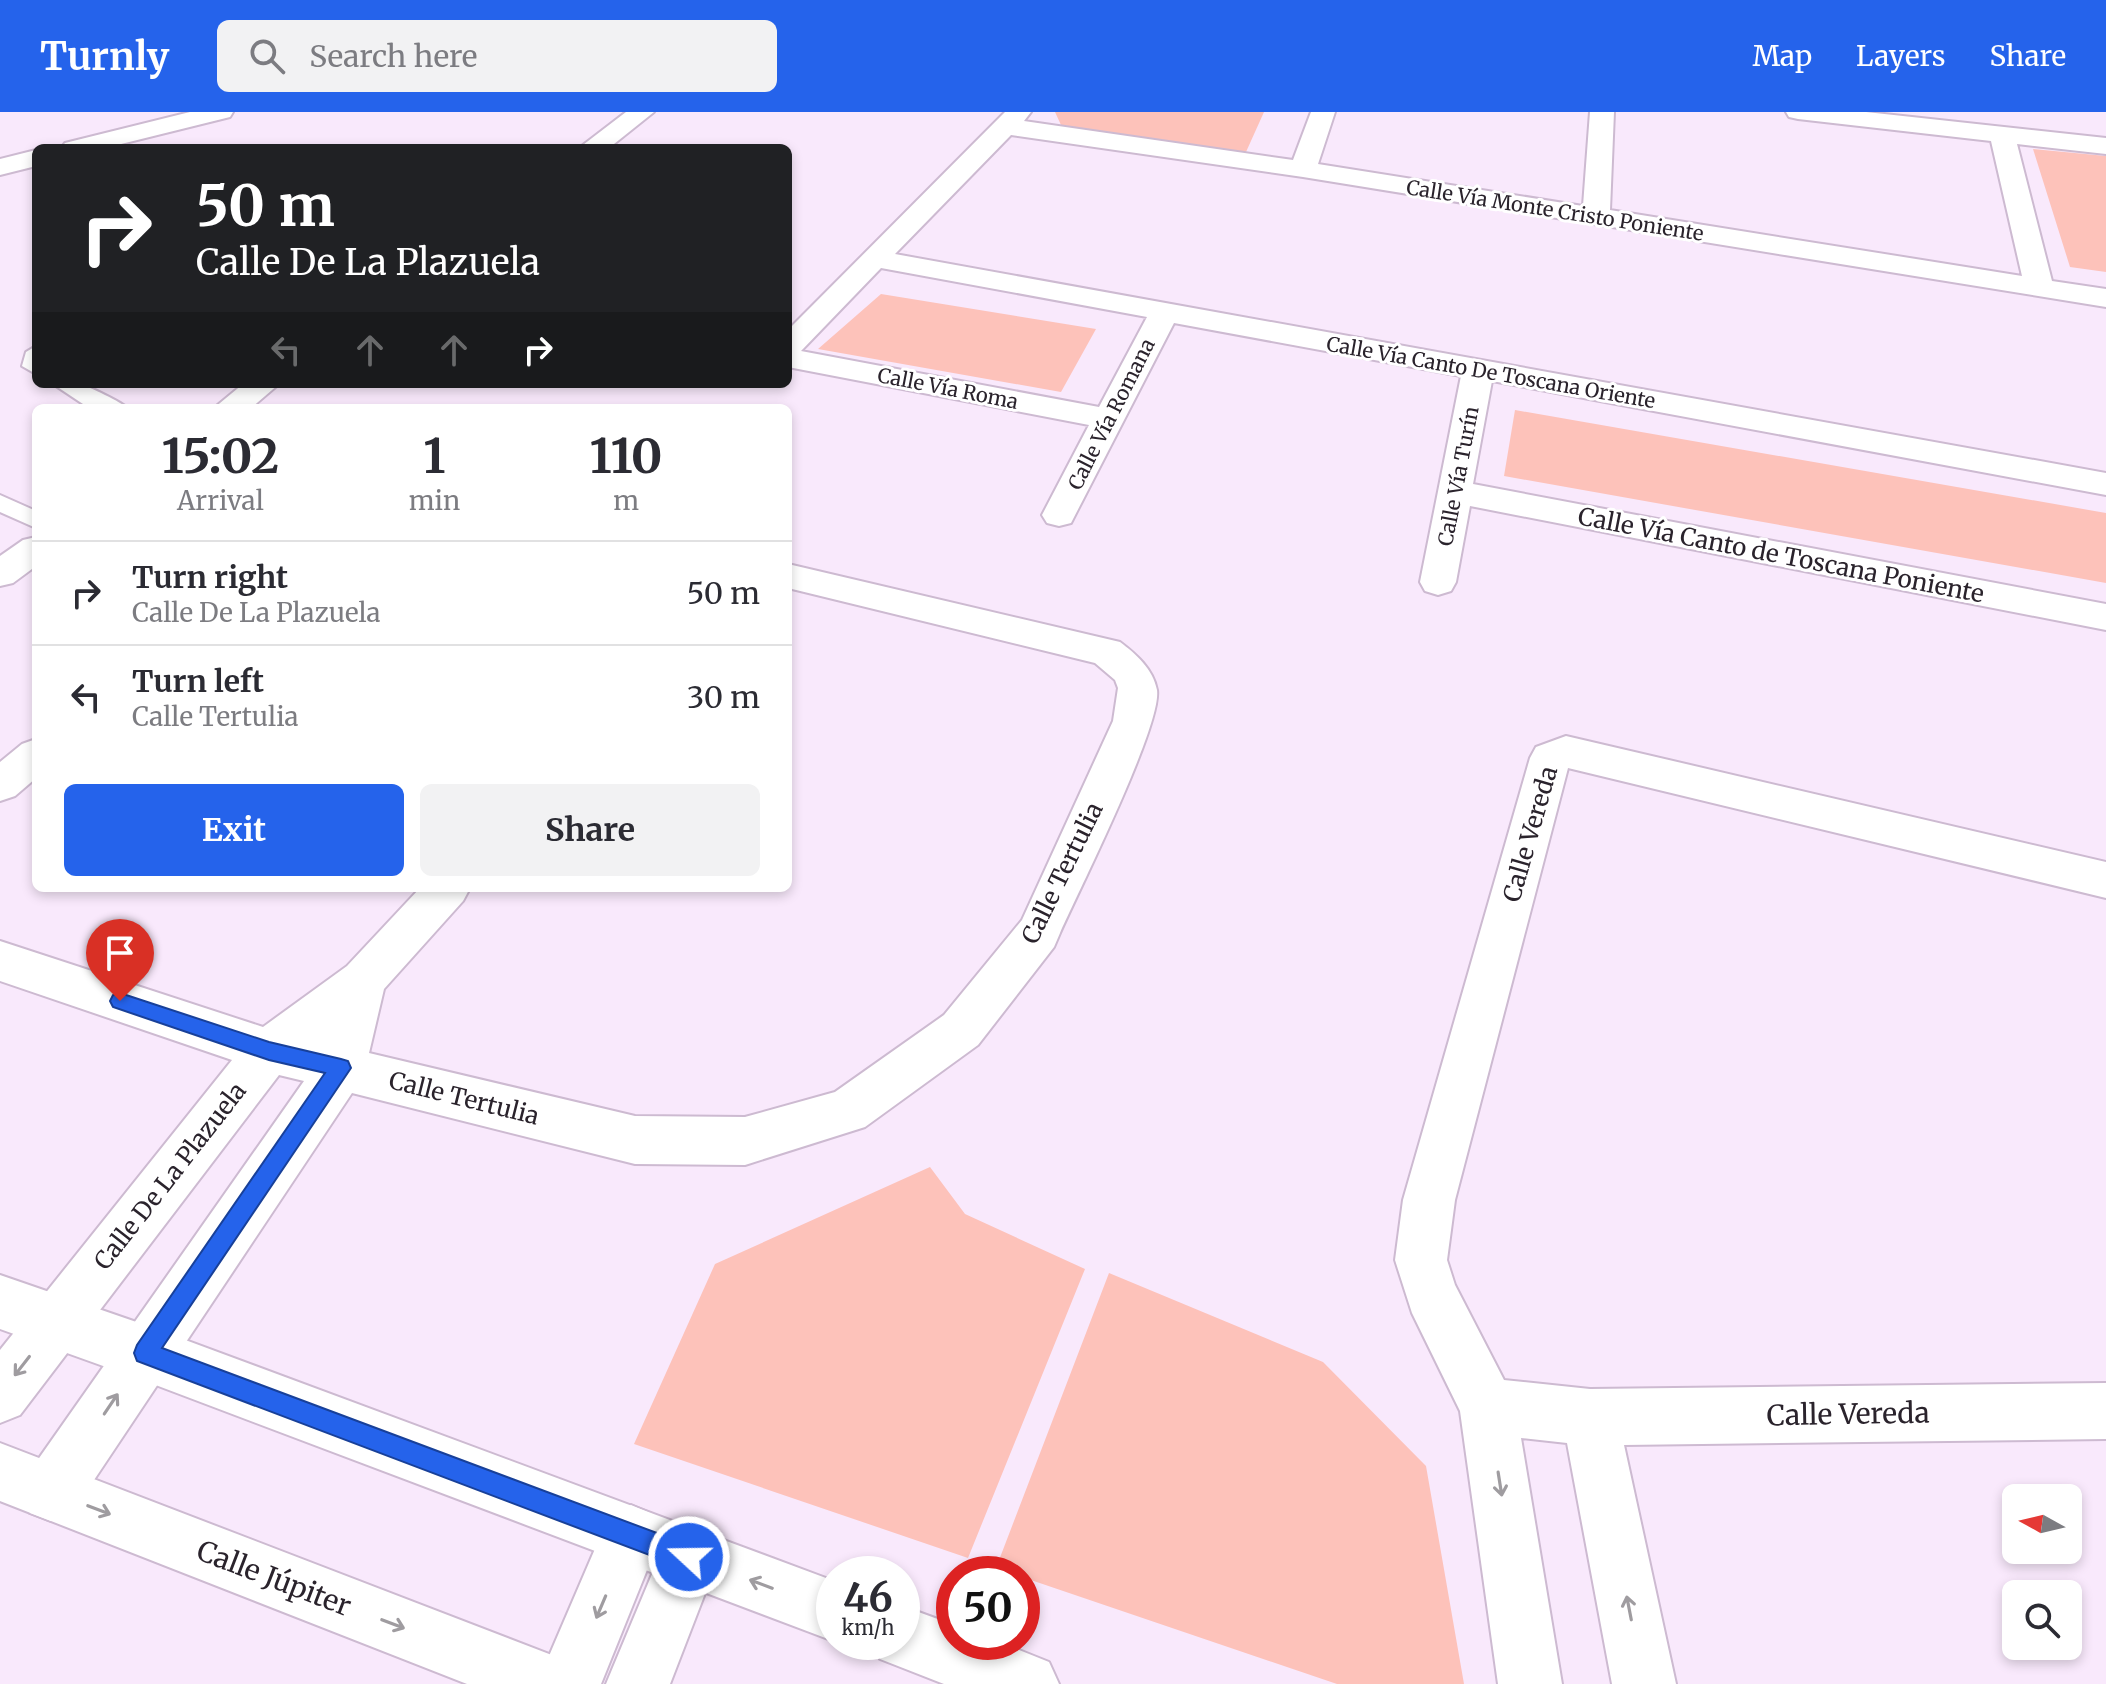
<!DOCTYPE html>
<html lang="en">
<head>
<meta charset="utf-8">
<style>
	body { margin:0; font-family:Merriweather,serif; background:#f2f2f3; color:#2b2b33; height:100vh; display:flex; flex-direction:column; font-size:30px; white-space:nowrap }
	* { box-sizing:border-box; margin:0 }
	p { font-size:26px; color:#7c7c81 }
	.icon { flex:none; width:44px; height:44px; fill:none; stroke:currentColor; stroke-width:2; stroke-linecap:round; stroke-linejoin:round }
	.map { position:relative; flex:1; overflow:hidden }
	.side { position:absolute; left:32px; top:292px; width:760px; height:488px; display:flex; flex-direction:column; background:#fff; border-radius:12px; box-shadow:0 4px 12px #0003 }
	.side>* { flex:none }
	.hud { position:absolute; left:32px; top:32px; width:760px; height:244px; border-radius:12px; box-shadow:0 4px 12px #0003; background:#202124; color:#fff; overflow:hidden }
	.needle { width:52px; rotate:278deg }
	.fabs { position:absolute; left:2002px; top:1372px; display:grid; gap:16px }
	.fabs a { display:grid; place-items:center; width:80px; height:80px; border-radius:12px; background:#fff; box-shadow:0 4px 12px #0003; font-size:40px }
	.speed { position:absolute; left:816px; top:1444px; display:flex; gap:16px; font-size:40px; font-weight:700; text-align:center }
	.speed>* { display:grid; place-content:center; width:104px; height:104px; border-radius:50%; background:#fff; box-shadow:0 4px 12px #0003; line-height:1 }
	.speed small { font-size:20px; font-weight:400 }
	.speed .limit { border:12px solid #d22; background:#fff; color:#111 }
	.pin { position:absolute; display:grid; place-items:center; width:68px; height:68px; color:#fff; margin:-82px -34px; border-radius:50% 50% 50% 0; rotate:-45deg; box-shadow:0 0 8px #0007 }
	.pin .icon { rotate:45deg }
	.me { position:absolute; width:88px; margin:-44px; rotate:291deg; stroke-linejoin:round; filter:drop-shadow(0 0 6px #0008) }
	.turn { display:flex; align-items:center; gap:28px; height:168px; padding:0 32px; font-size:36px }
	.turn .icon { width:104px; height:104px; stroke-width:2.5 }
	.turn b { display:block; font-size:56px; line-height:68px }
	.lanes { display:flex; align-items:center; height:76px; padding:0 32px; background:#0003; justify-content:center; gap:40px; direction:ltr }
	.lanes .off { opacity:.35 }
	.eta { display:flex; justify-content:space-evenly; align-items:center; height:136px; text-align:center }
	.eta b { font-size:48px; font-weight:700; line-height:56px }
	.primary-button { display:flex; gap:16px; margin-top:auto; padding:16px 32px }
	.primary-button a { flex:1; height:92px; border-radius:12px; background:#2563eb; color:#fff; font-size:32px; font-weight:700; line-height:92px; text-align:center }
	.primary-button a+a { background:#f2f2f3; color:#2b2b33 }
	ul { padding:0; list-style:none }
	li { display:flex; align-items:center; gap:24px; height:104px; padding:0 32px; border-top:2px solid #e1e1e2 }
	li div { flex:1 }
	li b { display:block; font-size:30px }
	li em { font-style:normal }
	header { display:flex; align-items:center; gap:48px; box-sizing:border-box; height:112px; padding:0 40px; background:#2563eb; color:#fff }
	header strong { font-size:38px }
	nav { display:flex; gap:44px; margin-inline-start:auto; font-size:28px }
	.search { width:560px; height:72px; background:#f2f2f3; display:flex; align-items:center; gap:20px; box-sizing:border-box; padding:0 28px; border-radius:12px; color:#7c7c81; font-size:30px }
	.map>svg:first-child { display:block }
	.green { fill:#fdc2ba }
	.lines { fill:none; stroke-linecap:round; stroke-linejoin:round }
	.lane-casing { stroke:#cdbad1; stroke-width:4 }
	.street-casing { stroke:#cdbad1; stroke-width:4 }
	.secondary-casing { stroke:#cdbad1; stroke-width:4 }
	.lane { fill:#fff; fill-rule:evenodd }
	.street { fill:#fff; fill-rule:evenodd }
	.secondary { fill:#fff; fill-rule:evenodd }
	.oneway { stroke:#9f9ca0 }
	.route { fill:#2563eb; stroke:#184099; stroke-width:2 }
	.labels { text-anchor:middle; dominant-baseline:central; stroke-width:6; stroke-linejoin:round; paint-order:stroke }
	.far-street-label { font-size:20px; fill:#2a232c; stroke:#fff }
	.street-label { font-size:24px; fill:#2a232c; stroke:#fff }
	.near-street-label { font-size:28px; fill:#2a232c; stroke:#fff }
</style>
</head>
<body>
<header>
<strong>Turnly</strong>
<div class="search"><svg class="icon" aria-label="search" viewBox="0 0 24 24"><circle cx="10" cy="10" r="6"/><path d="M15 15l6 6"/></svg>Search here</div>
<nav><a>Map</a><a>Layers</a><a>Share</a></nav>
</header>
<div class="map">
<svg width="2106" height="1572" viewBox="0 0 2106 1572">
	<rect width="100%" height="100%" fill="#f9e9fc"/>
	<!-- green -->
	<path class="green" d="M1055 0H1264L1246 40 1061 13Z
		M2033 37 2106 44V160L2070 155Z
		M881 182 1096 217 1061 280 818 237Z
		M1515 298 2106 401V471L1504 364Z
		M930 1055 965 1102 1085 1157 968 1446 634 1332 715 1152Z
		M1109 1161 1323 1250 1426 1354 1464 1572H1337L1022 1465V1462L996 1456Z"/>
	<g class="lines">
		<!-- lane casing -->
		<g class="lane-casing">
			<path id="lane" d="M36 234V262L22 254 26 240Z
				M53 272C61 272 72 270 80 272 88 274 123 291 127 296L86 294Z
				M0 383 36 399V416L0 400Z"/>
		</g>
		<!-- street casing -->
		<g class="street-casing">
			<path id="street" d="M190 0H233L230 5 105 36H61L65 31Z
				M1005 0H1031L1024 9 1293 48 1311 0H1335L1318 52 1583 94 1590 0H1614L1610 98 2022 164 1991 29 1798 7 1789 5 1786 0H1866L2106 26V42L2017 32 2052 169 2106 177V195L1303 65 1011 23 895 142 2106 361V383L1492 269 1473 372 2106 492V518L1470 394 1456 470 1451 479 1438 483 1425 479 1420 470 1461 264 1174 211 1071 411 1059 414 1047 411 1042 403 1089 313 788 255V218ZM881 156 1147 205 1099 295 801 239Z
				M36 38V54L0 63V47Z
				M788 452 1120 530C1136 542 1153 557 1157 578 1162 613 1079 778 1060 821L1054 835 978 933 865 1015 745 1053 635 1052 352 981 72 1401 51 1409 30 1401 22 1380 30 1359 304 969 279 963 20 1303 0 1311V1238L232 948 0 869V829L263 915 347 854 420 776H470L463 789 384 877 369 941 635 1004 745 1005 835 980 944 903 1022 808 1113 609 1118 576 1115 568 1095 551 788 476Z
				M1566 624 2106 750V786L1568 656 1455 1088 1447 1148 1455 1173 1504 1268 1590 1277 2106 1271V1327L1624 1333 1676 1572H1612L1567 1331 1521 1326 1562 1572H1498L1460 1299 1412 1201 1395 1148 1403 1088 1530 646 1536 635Z
				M36 627V666L15 684 0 689V650L22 632Z
				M631 1393 652 1402 661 1423 601 1572H537L610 1402Z
				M689 1415 710 1424 719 1445 670 1572H606L668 1424Z"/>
		</g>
		<!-- secondary casing -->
		<g class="secondary-casing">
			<path id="secondary" d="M626 0H654L609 36H579Z
				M243 272H279L251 296H214Z
				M36 425V454L13 471 0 474V444L23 428Z
				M0 1163 145 1213 834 1469 836 1530 145 1269 0 1217Z
				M0 1331 570 1550 580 1572H467L0 1389Z
				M902 1494 954 1513V1530H999L1049 1550 1059 1572H944L880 1547 873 1530H902Z"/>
		</g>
		<!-- lane -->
		<use href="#lane" class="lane"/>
		<!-- street -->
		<use href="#street" class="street"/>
		<!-- secondary -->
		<use href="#secondary" class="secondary"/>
	</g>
	<!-- one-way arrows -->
	<defs><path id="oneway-shaft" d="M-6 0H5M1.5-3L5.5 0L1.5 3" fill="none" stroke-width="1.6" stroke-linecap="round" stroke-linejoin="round" transform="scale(2)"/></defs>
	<g class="oneway">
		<use href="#oneway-shaft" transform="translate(22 1254) rotate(128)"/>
		<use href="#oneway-shaft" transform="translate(111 1292) rotate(-56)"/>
		<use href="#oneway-shaft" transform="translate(1500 1372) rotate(81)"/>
		<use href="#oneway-shaft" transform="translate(99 1398) rotate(21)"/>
		<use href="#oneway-shaft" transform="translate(761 1472) rotate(-159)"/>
		<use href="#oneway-shaft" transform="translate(601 1495) rotate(113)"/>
		<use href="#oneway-shaft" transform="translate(1629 1496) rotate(-101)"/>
		<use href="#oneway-shaft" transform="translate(393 1512) rotate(21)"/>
	</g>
	<!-- route -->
	<path class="route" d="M120 881 269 930 341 947 348 949 351 956 162 1236 689 1433 698 1437 702 1445 698 1454 689 1458 137 1249 134 1241 137 1233 325 961 269 948 113 895 110 889 113 883Z"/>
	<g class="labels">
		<!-- far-street labels -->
		<g class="far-street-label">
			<text transform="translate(1555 98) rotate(9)">Calle Vía Monte Cristo Poniente</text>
			<text transform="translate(1491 260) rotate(10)">Calle Vía Canto De Toscana Oriente</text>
			<text transform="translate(948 276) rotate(11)">Calle Vía Roma</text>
			<text transform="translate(1111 302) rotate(-63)">Calle Vía Romana</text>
			<text transform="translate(1458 364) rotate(-79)">Calle Vía Turín</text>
		</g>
		<!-- street labels -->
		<g class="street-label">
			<text transform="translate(1781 443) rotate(11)">Calle Vía Canto de Toscana Poniente</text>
			<text transform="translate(1530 722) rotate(-74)">Calle Vereda</text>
			<text transform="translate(1062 761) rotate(-64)">Calle Tertulia</text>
			<text transform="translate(464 986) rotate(14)">Calle Tertulia</text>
			<text transform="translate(170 1064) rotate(-52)">Calle De La Plazuela</text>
		</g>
		<!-- near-street labels -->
		<g class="near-street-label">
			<text transform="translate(1848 1302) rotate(-1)">Calle Vereda</text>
			<text transform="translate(274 1466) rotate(21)">Calle Júpiter</text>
		</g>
	</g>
</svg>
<div class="fabs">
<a><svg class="needle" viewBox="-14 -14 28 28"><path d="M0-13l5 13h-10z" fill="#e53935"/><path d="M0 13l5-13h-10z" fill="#7c7c81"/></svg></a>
<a><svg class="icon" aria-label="search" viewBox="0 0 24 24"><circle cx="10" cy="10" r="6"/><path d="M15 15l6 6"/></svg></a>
</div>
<div class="speed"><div>46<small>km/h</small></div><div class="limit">50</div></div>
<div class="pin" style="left:120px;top:889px;background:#d93025"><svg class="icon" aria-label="arrive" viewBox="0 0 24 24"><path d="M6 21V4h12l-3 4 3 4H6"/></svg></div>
<svg class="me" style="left:689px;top:1445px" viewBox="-20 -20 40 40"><circle r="17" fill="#2563eb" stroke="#fff" stroke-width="3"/><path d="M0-11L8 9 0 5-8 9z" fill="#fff"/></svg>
<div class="hud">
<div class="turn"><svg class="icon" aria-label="right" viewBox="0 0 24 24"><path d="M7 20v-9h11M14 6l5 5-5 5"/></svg><div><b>50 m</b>Calle De La Plazuela</div></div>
<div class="lanes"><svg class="icon off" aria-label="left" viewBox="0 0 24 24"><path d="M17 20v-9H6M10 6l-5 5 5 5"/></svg><svg class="icon off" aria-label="ahead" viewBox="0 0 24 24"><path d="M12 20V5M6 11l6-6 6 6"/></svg><svg class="icon off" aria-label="ahead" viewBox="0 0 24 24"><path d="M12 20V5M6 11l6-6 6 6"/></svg><svg class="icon" aria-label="right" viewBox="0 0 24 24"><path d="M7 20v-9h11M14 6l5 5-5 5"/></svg></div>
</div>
<section class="side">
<div class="eta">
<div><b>15:02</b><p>Arrival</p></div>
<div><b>1</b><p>min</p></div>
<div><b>110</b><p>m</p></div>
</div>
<ul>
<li><svg class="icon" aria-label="right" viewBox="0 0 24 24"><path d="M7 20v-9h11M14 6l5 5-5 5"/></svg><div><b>Turn right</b><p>Calle De La Plazuela</p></div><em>50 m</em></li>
<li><svg class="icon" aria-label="left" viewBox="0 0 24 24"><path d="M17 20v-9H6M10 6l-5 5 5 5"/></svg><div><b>Turn left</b><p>Calle Tertulia</p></div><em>30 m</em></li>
</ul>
<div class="primary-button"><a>Exit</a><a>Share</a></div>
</section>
</div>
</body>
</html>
